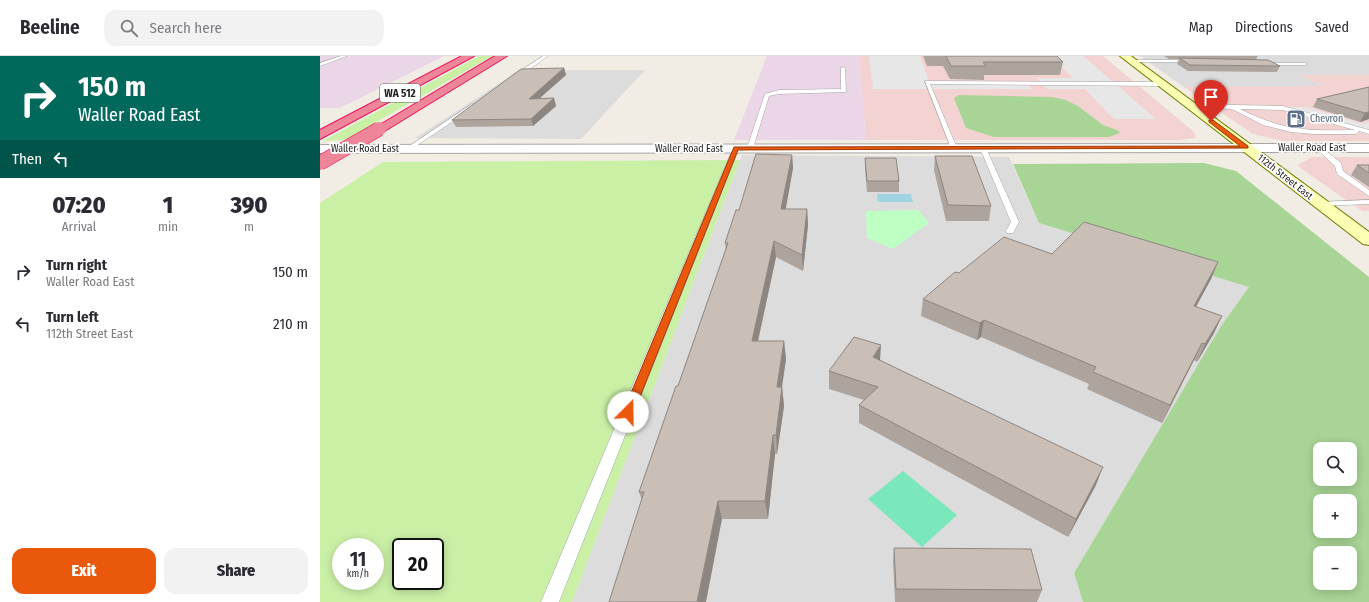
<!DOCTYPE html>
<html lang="en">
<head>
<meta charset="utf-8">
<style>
	body { margin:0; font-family:"Fira Sans Condensed",sans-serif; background:#f2f2f3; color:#2b2b33; height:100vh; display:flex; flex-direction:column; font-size:15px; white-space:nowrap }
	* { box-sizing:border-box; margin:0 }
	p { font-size:13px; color:#7c7c81 }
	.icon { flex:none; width:22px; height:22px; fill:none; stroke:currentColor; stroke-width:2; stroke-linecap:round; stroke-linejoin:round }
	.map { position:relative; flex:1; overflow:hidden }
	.sheet { display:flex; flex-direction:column; background:#fff; width:320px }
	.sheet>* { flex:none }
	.hud { background:#00695c; color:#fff; overflow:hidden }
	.fabs { position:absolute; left:993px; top:386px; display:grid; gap:8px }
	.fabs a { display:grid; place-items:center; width:44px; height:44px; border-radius:8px; background:#fff; box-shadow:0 2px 10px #0003; font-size:20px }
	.speed { position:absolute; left:12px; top:482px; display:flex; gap:8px; font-size:20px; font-weight:700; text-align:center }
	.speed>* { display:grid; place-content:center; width:52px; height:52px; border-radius:50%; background:#fff; box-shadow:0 2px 10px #0003; line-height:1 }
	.speed small { font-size:10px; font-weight:400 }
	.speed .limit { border:2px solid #111; border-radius:6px; background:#fff; color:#111 }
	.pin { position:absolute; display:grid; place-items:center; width:34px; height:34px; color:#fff; margin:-41px -17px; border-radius:50% 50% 50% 0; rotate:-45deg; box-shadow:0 0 4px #0007 }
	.pin .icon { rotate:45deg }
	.me { position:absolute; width:44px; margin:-22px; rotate:22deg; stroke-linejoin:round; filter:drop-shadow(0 0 3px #0008) }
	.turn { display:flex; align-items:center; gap:14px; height:84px; padding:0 12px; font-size:18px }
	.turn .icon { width:52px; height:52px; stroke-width:2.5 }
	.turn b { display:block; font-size:28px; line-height:34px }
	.then { display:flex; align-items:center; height:38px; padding:0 12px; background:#0003; gap:8px; font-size:15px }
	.eta { display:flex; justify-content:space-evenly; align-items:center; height:68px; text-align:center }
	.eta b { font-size:24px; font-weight:800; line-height:28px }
	.action { display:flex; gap:8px; margin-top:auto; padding:8px 12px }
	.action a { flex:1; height:46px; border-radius:12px; background:#ea580c; color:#fff; font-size:16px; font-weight:800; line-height:46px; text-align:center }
	.action a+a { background:#f2f2f3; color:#2b2b33 }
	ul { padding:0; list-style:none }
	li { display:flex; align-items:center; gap:12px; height:52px; padding:0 12px }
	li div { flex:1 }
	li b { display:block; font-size:15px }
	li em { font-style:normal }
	header { display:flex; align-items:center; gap:24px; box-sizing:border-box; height:56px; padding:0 20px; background:#fff; border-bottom:1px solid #e1e1e2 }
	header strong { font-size:19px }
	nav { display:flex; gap:22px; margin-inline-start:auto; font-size:14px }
	.search { width:280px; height:36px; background:#f2f2f3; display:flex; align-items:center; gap:10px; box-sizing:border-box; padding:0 14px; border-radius:12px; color:#7c7c81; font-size:15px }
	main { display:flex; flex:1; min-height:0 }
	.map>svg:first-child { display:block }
	.residential { fill:#dddcdc }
	.commercial { fill:#f3d3d2 }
	.industrial { fill:#ebd6e7 }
	.grass { fill:#caf0a6; fill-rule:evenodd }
	.forest { fill:#a8d495; fill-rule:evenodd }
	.park { fill:#beffc3 }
	.pitch { fill:#7be7bd }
	.parking { fill:#e7e7e7 }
	.water { fill:#a1d4e2 }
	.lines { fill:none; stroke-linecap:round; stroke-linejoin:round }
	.service-casing { stroke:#a6a6a6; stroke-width:1 }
	.tertiary-casing { stroke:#a6a6a6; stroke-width:2 }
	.secondary-casing { stroke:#6f7c00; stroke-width:2 }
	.motorway-casing { stroke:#ec145e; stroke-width:2 }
	.service { fill:#fff; fill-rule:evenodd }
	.tertiary { fill:#fff; fill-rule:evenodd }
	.secondary { fill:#fbffb4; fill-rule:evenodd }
	.motorway { fill:#ef8599; fill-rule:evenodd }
	.motorway-bridge-casing { stroke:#ec145e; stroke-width:15; stroke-linecap:butt }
	.motorway-bridge { stroke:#ef8599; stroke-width:14 }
	.wall { fill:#ada49d }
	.shaded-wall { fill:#8d8680 }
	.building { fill:#c9bfb7; stroke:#8d8680 }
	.route { fill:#ea580c; stroke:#983908 }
	.labels { text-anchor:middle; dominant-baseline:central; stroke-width:3.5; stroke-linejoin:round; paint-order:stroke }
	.far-service-label { font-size:10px; fill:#4e5e75; stroke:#fff; text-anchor:start }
	.far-street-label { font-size:10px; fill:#1f1f1f; stroke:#fff }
	.shield { fill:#fff; stroke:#626262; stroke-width:1 }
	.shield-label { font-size:11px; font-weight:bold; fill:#1f1f1f }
</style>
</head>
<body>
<header>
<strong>Beeline</strong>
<div class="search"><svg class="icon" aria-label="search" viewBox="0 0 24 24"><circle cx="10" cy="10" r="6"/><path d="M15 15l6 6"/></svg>Search here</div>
<nav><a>Map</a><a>Directions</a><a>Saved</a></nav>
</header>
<main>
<section class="sheet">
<div class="hud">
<div class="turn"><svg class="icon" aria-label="right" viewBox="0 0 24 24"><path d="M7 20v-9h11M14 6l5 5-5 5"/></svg><div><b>150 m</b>Waller Road East</div></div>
<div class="then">Then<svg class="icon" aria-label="left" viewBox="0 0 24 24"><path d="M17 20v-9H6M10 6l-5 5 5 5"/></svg></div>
</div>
<div class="eta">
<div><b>07:20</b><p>Arrival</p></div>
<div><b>1</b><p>min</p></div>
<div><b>390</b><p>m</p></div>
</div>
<ul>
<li><svg class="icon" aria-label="right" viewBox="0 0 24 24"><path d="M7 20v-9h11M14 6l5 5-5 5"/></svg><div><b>Turn right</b><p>Waller Road East</p></div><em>150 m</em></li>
<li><svg class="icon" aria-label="left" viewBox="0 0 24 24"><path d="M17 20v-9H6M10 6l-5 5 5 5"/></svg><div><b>Turn left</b><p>112th Street East</p></div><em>210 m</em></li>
</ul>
<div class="action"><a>Exit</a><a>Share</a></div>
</section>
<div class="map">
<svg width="1049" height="546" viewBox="0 0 1049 546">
	<rect width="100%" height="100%" fill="#f1ede4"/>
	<!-- residential -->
	<path class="residential" d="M820 0H1049V19H980L1004 31H864Z
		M200 14H325L261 83 95 82Z
		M422 99 689 101 719 167 929 231 901 270 754 517 763 546H252Z"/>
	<!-- commercial -->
	<path class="commercial" d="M539 0H783L874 76 876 82 859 84H546Z
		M979 19H1049V85H962L933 78 864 31 1003 30Z
		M992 101H1049V155H1042L979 111 978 109Z"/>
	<!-- industrial -->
	<path class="industrial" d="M0 0H124L20 52H0Z
		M447 0H539L546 84H414Z"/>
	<!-- grass -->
	<path class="grass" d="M159 0H172L25 84 3 85Z
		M420 104 252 546H0V147L63 106ZM21 491H55V525H21ZM81 491H115V525H81Z"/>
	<!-- forest -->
	<path class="forest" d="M639 39 732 41 746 44 758 50 783 69 797 74 800 77 789 81H674L646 72 634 42Z
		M884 107 916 115 1049 221V546H763L754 517 901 270 929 231 719 167 693 108ZM1000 393H1030V423H1000ZM1000 445H1030V475H1000ZM1000 497H1030V527H1000Z"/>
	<!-- park -->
	<path class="park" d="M598 154 609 167 573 193 547 182 546 155Z"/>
	<!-- pitch -->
	<path class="pitch" d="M583 415 637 459 602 491 548 443Z"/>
	<!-- parking -->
	<path class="parking" d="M549 0H600L609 25H705L712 33H553Z
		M731 0H763L836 63H794L765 33H727L717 22H753Z
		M957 51H986L1043 68 1049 66V79Z"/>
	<!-- water -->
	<path class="water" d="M557 138H591L593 146H558Z"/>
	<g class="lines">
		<!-- service casing -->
		<g class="service-casing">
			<path id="service" d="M21 0H27L0 10V7Z
				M223 0H228L197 22H193V20Z
				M812 4H873L875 5 873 6H810Z
				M942 7H985L987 8 985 9H940Z
				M523 11 525 12 526 36 459 38 449 40 433 92 428 93 427 92 445 38 459 34 521 33V12Z
				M605 25 842 26 845 28 842 30 610 28 637 92 634 94 631 92Z
				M152 48 157 49 90 94 85 93Z
				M871 48 963 50 1049 74V78L1039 75 1036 78H993L971 76 943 69 912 53 869 51 868 50ZM920 53 963 54 1035 74C987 75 964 75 920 53Z
				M416 90 419 92 239 546H221L413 92Z
				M661 91 666 92 699 166 693 177H687L686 175 691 166 660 92Z
				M997 91H1001L1021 107 1023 115 1049 134V140L1017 118 1015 110 997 93Z
				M1049 144V148L1000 150 996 148 1000 146Z"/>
		</g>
		<!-- tertiary casing -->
		<g class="tertiary-casing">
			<path id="tertiary" d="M1049 88V96L0 97V89Z"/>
		</g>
		<!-- secondary casing -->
		<g class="secondary-casing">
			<path id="secondary" d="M800 0H811L1049 176V189L1043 188Z"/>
		</g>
		<!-- motorway casing -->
		<g class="motorway-casing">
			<path id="motorway" d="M142 0H154L0 83V74Z
				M175 0H187L63 76H55L53 73Z"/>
		</g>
		<!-- service -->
		<use href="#service" class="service"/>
		<!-- tertiary -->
		<use href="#tertiary" class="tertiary"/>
		<!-- secondary -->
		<use href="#secondary" class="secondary"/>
		<!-- motorway -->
		<use href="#motorway" class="motorway"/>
		<!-- motorway-bridge casing -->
		<g class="motorway-bridge-casing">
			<path id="motorway-bridge" d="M0 107 59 73"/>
		</g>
		<!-- motorway-bridge -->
		<use href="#motorway-bridge" class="motorway-bridge"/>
	</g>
	<!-- wall -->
	<path class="wall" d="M603 0H737L743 6 740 19H664V24L630 23 623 10H607Z
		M844 0H938L936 3 960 10 957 16 868 15 857 8 859 3H849Z
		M244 12 246 19 219 42H234L236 50 213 70 136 71 132 64Z
		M1049 31V63L1040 66 993 51 997 43Z
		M472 99 473 112 465 153H487L488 169 483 215 456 201 438 285H464L466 303 462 331 464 350 457 398H455L448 463H402L322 444 319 436 358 330 406 194 405 187Z
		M615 100 671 150 669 165H626L614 114Z
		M545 102 579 125V136H547L545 112Z
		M1037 109H1049V131L1031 119Z
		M732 198 898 206 891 223 876 251 902 260 894 277 877 306 874 304 842 367 767 333 769 328 661 281 657 284 601 260 603 243 639 217Z
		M560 304 776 429 748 481 539 367V349L544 344 509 333V315Z
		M574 492 722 534 717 546H575L573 505Z"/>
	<!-- shaded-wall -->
	<path class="shaded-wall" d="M244 12 246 19 211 50 209 43Z
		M234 42 236 50 213 70 211 63Z
		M1049 56V63L1040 66 1045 57Z
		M472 99 473 112 463 169 461 153Z
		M487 153 488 169 483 215 482 199Z
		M454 185 456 201 434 303 432 285Z
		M898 206 891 223 867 267 874 250Z
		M902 260 894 277 877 306 885 288Z
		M664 264 661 281 657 284 660 267Z
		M464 285 466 303 459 350 457 331Z
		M882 287 874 304 842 367 850 349Z
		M561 289 560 306 553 301Z
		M462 331 464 350 457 398 456 379Z
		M453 379 455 398 448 463 445 445Z
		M783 411 776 429 748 481 756 463Z
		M398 445 402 463 386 546H377Z"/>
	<!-- building -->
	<path class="building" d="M626 0H737L743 6H663L666 10H631Z
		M859 2 948 4 960 10 870 9Z
		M244 12 209 43 234 42 211 63 132 64 201 13Z
		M1049 31V56L1045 57 997 43Z
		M436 98 472 99 461 153H487L482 199 454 185 432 285H464L457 331H462L456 379H453L445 445H398L377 546H289L324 436H319L356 330H358L408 187H405L416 154H419Z
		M615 100H652L671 150 628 149Z
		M545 102H576L579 125H547Z
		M1037 109H1049V117Z
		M764 166 898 206 874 250 902 260 885 288 882 287 850 349 773 316 776 311 664 264 660 267 603 243 635 216 639 217 684 181 732 198Z
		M534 281 561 289 553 301 783 411 756 463 539 349 558 331 509 315Z
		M574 492 711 493 722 534 576 533Z"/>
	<!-- route -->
	<path class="route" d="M889 64H893L928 90V92L418 94 314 356 308 360 303 356 414 91 920 90 889 66Z"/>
	<!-- icons -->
	<defs>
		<g id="fuel-square" transform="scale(1)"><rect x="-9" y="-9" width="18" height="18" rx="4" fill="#5c6f8a" stroke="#fff"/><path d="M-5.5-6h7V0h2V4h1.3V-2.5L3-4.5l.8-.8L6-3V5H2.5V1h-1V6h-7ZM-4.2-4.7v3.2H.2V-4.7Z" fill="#fff"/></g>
	</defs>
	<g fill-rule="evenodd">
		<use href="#fuel-square" x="976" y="63"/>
	</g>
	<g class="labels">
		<!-- far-service labels -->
		<g class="far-service-label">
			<text x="990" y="63">Chevron</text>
		</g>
		<!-- far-street labels -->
		<g class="far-street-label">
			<text x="992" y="92">Waller Road East</text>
			<text x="45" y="93">Waller Road East</text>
			<text x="369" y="93">Waller Road East</text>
			<text transform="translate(965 121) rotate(38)">112th Street East</text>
		</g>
		<!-- shield labels -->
		<rect class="shield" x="60" y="28" width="40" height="18" rx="3"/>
		<g class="shield-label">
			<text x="80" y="37">WA 512</text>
		</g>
	</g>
</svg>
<div class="fabs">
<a><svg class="icon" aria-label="search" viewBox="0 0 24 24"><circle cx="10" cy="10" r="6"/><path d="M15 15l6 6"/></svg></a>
<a>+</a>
<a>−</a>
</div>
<div class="speed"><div>11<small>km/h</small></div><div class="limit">20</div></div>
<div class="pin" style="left:891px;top:65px;background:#d93025"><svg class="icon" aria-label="arrive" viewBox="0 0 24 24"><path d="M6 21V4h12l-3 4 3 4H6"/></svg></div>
<svg class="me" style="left:308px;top:356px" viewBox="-20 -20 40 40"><circle r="19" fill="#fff"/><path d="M0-13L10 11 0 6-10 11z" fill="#ea580c"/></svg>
</div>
</main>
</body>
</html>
